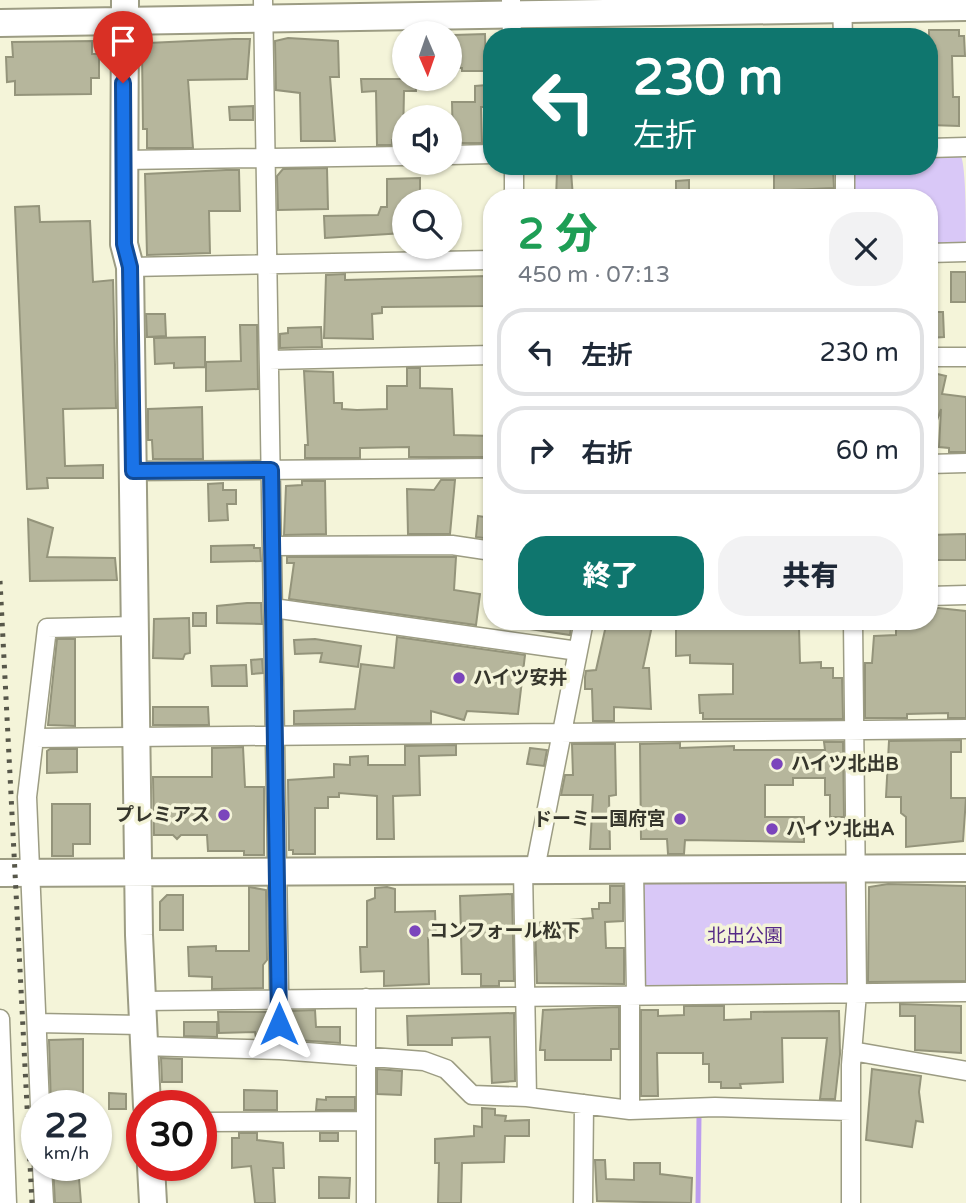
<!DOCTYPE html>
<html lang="ja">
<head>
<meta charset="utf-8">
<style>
	body { margin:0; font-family:"Varela Round","Noto Sans JP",sans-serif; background:#f2f2f3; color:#1f2937; height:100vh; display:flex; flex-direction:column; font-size:26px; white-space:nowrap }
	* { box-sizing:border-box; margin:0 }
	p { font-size:23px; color:#747a83 }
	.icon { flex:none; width:38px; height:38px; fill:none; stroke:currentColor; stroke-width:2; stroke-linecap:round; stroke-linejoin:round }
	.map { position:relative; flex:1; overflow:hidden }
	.side { position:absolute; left:483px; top:189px; width:455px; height:441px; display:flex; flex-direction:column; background:#fff; border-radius:28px; box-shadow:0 2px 5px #0004 }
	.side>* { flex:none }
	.guide { position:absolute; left:483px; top:28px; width:455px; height:147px; border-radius:28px; box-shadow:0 2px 5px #0004; background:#0f766e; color:#fff; overflow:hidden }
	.needle { width:46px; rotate:178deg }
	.fabs { position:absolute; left:392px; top:21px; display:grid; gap:14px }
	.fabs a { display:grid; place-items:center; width:70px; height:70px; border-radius:50%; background:#fff; box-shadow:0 2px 5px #0004; font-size:35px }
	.speed { position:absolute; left:21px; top:1090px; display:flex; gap:14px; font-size:35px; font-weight:700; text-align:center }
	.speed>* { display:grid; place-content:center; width:91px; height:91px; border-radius:50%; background:#fff; box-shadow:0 2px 5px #0004; line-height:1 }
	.speed small { font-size:18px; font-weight:400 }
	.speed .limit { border:10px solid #d22; background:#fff; color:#111 }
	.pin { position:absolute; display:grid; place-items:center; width:60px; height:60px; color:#fff; margin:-72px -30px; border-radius:50% 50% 50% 0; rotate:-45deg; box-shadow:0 0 7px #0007 }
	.pin .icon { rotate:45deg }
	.me { position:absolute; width:77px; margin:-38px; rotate:0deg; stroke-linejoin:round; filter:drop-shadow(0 0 5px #0008) }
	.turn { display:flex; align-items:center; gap:24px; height:147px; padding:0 35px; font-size:32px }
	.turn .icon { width:91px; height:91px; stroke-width:2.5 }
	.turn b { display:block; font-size:49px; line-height:60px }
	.round { display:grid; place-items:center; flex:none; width:74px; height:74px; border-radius:28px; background:#f2f2f3 }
	.overview { display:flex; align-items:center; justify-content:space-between; height:119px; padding:0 35px }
	h1 { font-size:42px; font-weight:800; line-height:52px; color:#1e9e55 }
	.button { display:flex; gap:14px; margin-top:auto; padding:14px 35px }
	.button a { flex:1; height:80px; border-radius:28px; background:#0f766e; color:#fff; font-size:28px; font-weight:800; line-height:80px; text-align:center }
	.button a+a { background:#f2f2f3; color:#1f2937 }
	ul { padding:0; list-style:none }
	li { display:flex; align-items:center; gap:21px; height:88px; margin:0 14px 10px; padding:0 21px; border:4px solid #e0e1e3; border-radius:28px }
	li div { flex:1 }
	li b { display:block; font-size:26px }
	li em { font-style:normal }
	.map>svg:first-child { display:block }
	.green { fill:#d9c8f7 }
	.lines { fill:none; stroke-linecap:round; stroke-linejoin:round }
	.stream { stroke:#bc9def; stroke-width:5 }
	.building { fill:#b6b69c; stroke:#94947b; stroke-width:2 }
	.street-casing { stroke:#9c9c83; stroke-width:21 }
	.secondary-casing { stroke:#9c9c83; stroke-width:30 }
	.street { stroke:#fff; stroke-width:18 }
	.secondary { stroke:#fff; stroke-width:26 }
	.rail { stroke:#57574a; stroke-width:5; stroke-dasharray:3.5 7; stroke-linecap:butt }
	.route-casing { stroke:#114b97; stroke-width:18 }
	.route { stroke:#1a73e8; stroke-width:12 }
	.poi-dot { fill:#7b45bc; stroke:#f4f4d9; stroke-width:2.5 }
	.labels { text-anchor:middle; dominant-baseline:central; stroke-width:7; stroke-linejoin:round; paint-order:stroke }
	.poi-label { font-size:19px; font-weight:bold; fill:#36362c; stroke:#f4f4d9; text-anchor:start }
	.park-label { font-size:19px; fill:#552987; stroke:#f4f4d9 }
</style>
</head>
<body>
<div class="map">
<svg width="966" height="1203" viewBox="0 0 966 1203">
	<rect width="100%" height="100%" fill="#f4f4d9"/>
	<!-- green -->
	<path class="green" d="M961 156C966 168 966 223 966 241L962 244H929V198H853L852 166H929V157Z
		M844 883 849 888 850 982 845 987 647 988 641 983 640 889 645 884Z"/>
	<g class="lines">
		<!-- stream -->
		<path class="stream" d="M698 1203 699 1116"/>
	</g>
	<!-- building -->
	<path class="building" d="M929 30H959V36H964L965 56H952L953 97H959V126L929 125Z
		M485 34 486 71H462V68H455L454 35Z
		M288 38 338 41 339 77H330L335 141H301L300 93 276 90 275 41Z
		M233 39H250L247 79 188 80 193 148H147V129H143L142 51 148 43Z
		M92 41V54H99V78H91V94L15 95V81L7 82 6 57H13L12 42Z
		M361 79H415L416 91H404L403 140H392V145H377L376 91 362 92Z
		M487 85 488 107H481L482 143H453L452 102H475V86Z
		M253 106V120H230L229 107Z
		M815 167 833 169 834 188 791 190V198H774V171L813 170Z
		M327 168 328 209 278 210 277 176 283 169Z
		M226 170H239L240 211H209L210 253 147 255 145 174Z
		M571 171 573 198H556L557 172Z
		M420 178V201H404V233L325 238 324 216 378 215 381 207H387V179Z
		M689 180V198H676V181Z
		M39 206 40 222 90 221 93 282 113 280 116 408 63 409 65 466 103 465V478H47L48 488 27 489 15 207Z
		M951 272H966V302H951Z
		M345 274V280L487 276 488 306 382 307V313L372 314 373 339 324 338 326 275Z
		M929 312H943L944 337 929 338Z
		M146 314H165L166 336 147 337Z
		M240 325H257L258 389 206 391V362L241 361Z
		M321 327 322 347 280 348V334L288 333V328Z
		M205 337V367L174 368V363L155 364 154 338Z
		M407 368H420V388L452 389 454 435 492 436V457H409V447L360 448V458H305V445H308L304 371 333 372 334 403H342V409L357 410 387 409V386H407Z
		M929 372 946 376 942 394 966 397V452H949V448L939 447 941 409 935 426H929Z
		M202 407 203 459H153L152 440H148V409Z
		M441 480H455L450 534H408L407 489 434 490Z
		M302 481H325L326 534 284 535 286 486 302 485Z
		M223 483V490H236V504H227L228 520 209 521 208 484Z
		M478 516 492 518V539L476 537Z
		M28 519 53 528 47 557 115 558 117 580 30 581Z
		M966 534V560H933L929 557V535Z
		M254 545V548H260L261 561 211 562V546Z
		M287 557H456L454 590 480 594 476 625 289 599 294 563H287Z
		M247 603H261L262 624 217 623V606Z
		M929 607 966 611V718H948V713L907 714V718H865V663H872L874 636 896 635V621H929Z
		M193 613H206V626H193Z
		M189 618 190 653 185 654 183 659 153 658 154 619Z
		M529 621H572L570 635 529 629Z
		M607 621H653L643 668H649L651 709 614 707V721H593L592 689H585V677L586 671 596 670Z
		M676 621H762V629L799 628 800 663 821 662V668H833V678H842L843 719H703V713H700L699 695 733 694V664L690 663V655L676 656Z
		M397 637 525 655 518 714 467 711 464 720 431 711V723L294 724V711L355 709 361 664 394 668Z
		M57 639H75V726L48 725Z
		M294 640 315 639 361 646 358 667 320 662 322 653 295 654Z
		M262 659 263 673 252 674 251 660Z
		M246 665 247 686H212L211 666Z
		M153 707H208L209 725H153Z
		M961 740V752H951V798H966L963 841 906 847V817L901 813V797H886L889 741Z
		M824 742H843L844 817H830V795H825V778H793V785H765V817H804V842L685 840 684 854H668L667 839H641L640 744 680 743V748L734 746V750H825Z
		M572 744H615L616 795 609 796 610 849H590L593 795H561L565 775H573Z
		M456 745V755L419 756 420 795 393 796 394 839H377V796L339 793V797H328V808H315V854H293V850H289L288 780 334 777V764L350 765V757L368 756V765H405V746Z
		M243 747 245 787H264V855H244V851H208L207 835H181L177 839 173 835H154L153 777H212V748Z
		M530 748 547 750 544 766 527 764Z
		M50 749H77V772L47 773V751Z
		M52 804H90V844H73V856H52Z
		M888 884 966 886V981L868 982 869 887Z
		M610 886H623V921L605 922 606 948H624V984L537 983 535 923 593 918 592 909H599V903H610Z
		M249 887 266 890 267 960 263 965V988L212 989V977L189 976 188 947 216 946V951H249Z
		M387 887 395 889V912L435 911 436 938H428L429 984 384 986V971L361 972 360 947H367V901L375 898V888Z
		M512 894 514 981H499V986H481V974H462L460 896Z
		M167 895H183V930H160V902Z
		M900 1004 961 1006V1053L915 1050V1016H900Z
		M684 1006H724V1020L751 1019V1012L839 1011 840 1054 835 1099H820L827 1038H782L783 1082 740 1084 741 1088H721V1082H709V1064H703V1053H657L658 1096H641V1010H658V1016L684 1015Z
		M619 1007V1049H611V1060H545V1050H540L543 1010Z
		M315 1010 316 1027H340V1043L297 1040V1033H291V1011Z
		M218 1012H268V1038H256L255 1032 219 1033Z
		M514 1013 515 1081 492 1083 490 1037 452 1038V1045H408L407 1016Z
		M184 1022H217V1037L184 1036Z
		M83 1039V1106H51L49 1040Z
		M161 1058 182 1059V1082H162Z
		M377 1069 402 1071 401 1095 377 1094Z
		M872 1069 921 1076 919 1092 923 1122 916 1121 912 1147 866 1140Z
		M244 1090 277 1091V1110H244Z
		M109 1093 126 1094V1109H109Z
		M326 1097H355V1110H316L317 1099 326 1100Z
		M482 1108 495 1109V1115L506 1116 505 1121 529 1120V1136H505L504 1162 462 1163 461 1203H438L439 1163H435V1139L474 1136V1126L482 1127Z
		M239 1133H257V1140L283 1143 284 1168H273L275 1203H255L251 1166 232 1168V1138H239Z
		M320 1133H338V1141H320Z
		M595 1160H605L606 1179 634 1180V1163H660V1174L692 1178 691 1203 597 1201Z
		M53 1166H78L81 1203H55Z
		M319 1177 350 1178 349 1198H319Z"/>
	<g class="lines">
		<!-- street casing -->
		<g class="street-casing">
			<path id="street" d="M263 0 280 1050
				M511 0 512 37
				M842 0 843 37
				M929 148 966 147
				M450 155 492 154
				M124 160 404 156
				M514 166V198
				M845 166V198
				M929 253 966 252
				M130 267 492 260
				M929 357H966
				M269 360 492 355
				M929 464 966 463
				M133 471 492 468
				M272 546 452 545 492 551
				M929 596 966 595
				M273 608 578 651
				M34 738 966 729
				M523 869 527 1097
				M535 869 584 621
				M634 869 636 995
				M141 1001 966 992
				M0 1019 7 1203
				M37 1023 141 1025
				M142 1046 280 1050 424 1061 446 1069 472 1095 527 1097 630 1110 715 1107 851 1111
				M852 1051 966 1071
				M40 1106 27 797 47 628 136 626
				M630 1110V995
				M201 1122 366 1121
				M42 1166 44 1203
				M366 1203V998
				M583 1203 584 1104
				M851 1203V1065L857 993 853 621"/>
		</g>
		<!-- secondary casing -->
		<g class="secondary-casing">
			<path id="secondary" d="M125 0 124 244 130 267 139 935 147 1106
				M0 23 966 7
				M0 873 966 868
				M151 1166 153 1203"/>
		</g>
		<!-- street -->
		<use href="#street" class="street"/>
		<!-- secondary -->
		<use href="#secondary" class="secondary"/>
		<!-- rail -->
		<path class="rail" d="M0 581 32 1203"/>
	</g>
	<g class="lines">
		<!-- route casing -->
		<g class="route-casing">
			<path id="route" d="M123 83 124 244 130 267 133 471 271 470 279 1024"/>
		</g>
		<!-- route -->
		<use href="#route" class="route"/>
	</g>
	<!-- markers -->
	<g class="poi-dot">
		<circle cx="459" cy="678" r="7"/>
		<circle cx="777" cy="764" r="7"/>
		<circle cx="224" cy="815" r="7"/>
		<circle cx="680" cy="819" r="7"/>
		<circle cx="772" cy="829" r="7"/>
		<circle cx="415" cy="931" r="7"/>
	</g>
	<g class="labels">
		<!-- poi labels -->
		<g class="poi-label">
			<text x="473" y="678">ハイツ安井</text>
			<text x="791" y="764">ハイツ北出B</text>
			<text x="210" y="815" text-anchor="end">プレミアス</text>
			<text x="666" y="819" text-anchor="end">ドーミー国府宮</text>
			<text x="786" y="829">ハイツ北出A</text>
			<text x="429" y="931">コンフォール松下</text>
		</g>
		<!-- park labels -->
		<g class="park-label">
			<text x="745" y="936">北出公園</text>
		</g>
	</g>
</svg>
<div class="fabs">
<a><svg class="needle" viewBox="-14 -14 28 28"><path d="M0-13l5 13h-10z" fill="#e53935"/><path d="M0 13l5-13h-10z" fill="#747a83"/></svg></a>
<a><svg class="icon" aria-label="sound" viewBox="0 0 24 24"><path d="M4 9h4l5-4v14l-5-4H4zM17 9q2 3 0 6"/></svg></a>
<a><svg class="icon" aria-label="search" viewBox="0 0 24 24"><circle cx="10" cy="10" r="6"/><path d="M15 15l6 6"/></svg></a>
</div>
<div class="speed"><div>22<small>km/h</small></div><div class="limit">30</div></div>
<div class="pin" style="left:123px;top:83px;background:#d93025"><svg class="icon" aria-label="arrive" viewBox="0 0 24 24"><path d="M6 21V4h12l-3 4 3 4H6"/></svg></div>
<svg class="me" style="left:279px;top:1024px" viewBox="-20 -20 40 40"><path d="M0-17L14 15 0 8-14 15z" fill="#1a73e8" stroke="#fff" stroke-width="4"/></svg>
<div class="guide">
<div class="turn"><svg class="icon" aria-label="left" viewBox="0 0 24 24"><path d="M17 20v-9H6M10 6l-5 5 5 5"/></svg><div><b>230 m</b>左折</div></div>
</div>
<section class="side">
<div class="overview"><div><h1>2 分</h1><p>450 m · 07:13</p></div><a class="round"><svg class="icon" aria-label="close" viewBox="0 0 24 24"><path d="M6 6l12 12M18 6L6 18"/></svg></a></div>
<ul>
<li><svg class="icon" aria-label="left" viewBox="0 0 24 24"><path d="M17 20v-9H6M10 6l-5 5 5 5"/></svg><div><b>左折</b></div><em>230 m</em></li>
<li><svg class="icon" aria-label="right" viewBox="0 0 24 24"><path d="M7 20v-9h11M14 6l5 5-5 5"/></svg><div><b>右折</b></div><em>60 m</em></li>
</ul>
<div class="button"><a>終了</a><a>共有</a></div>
</section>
</div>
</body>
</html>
